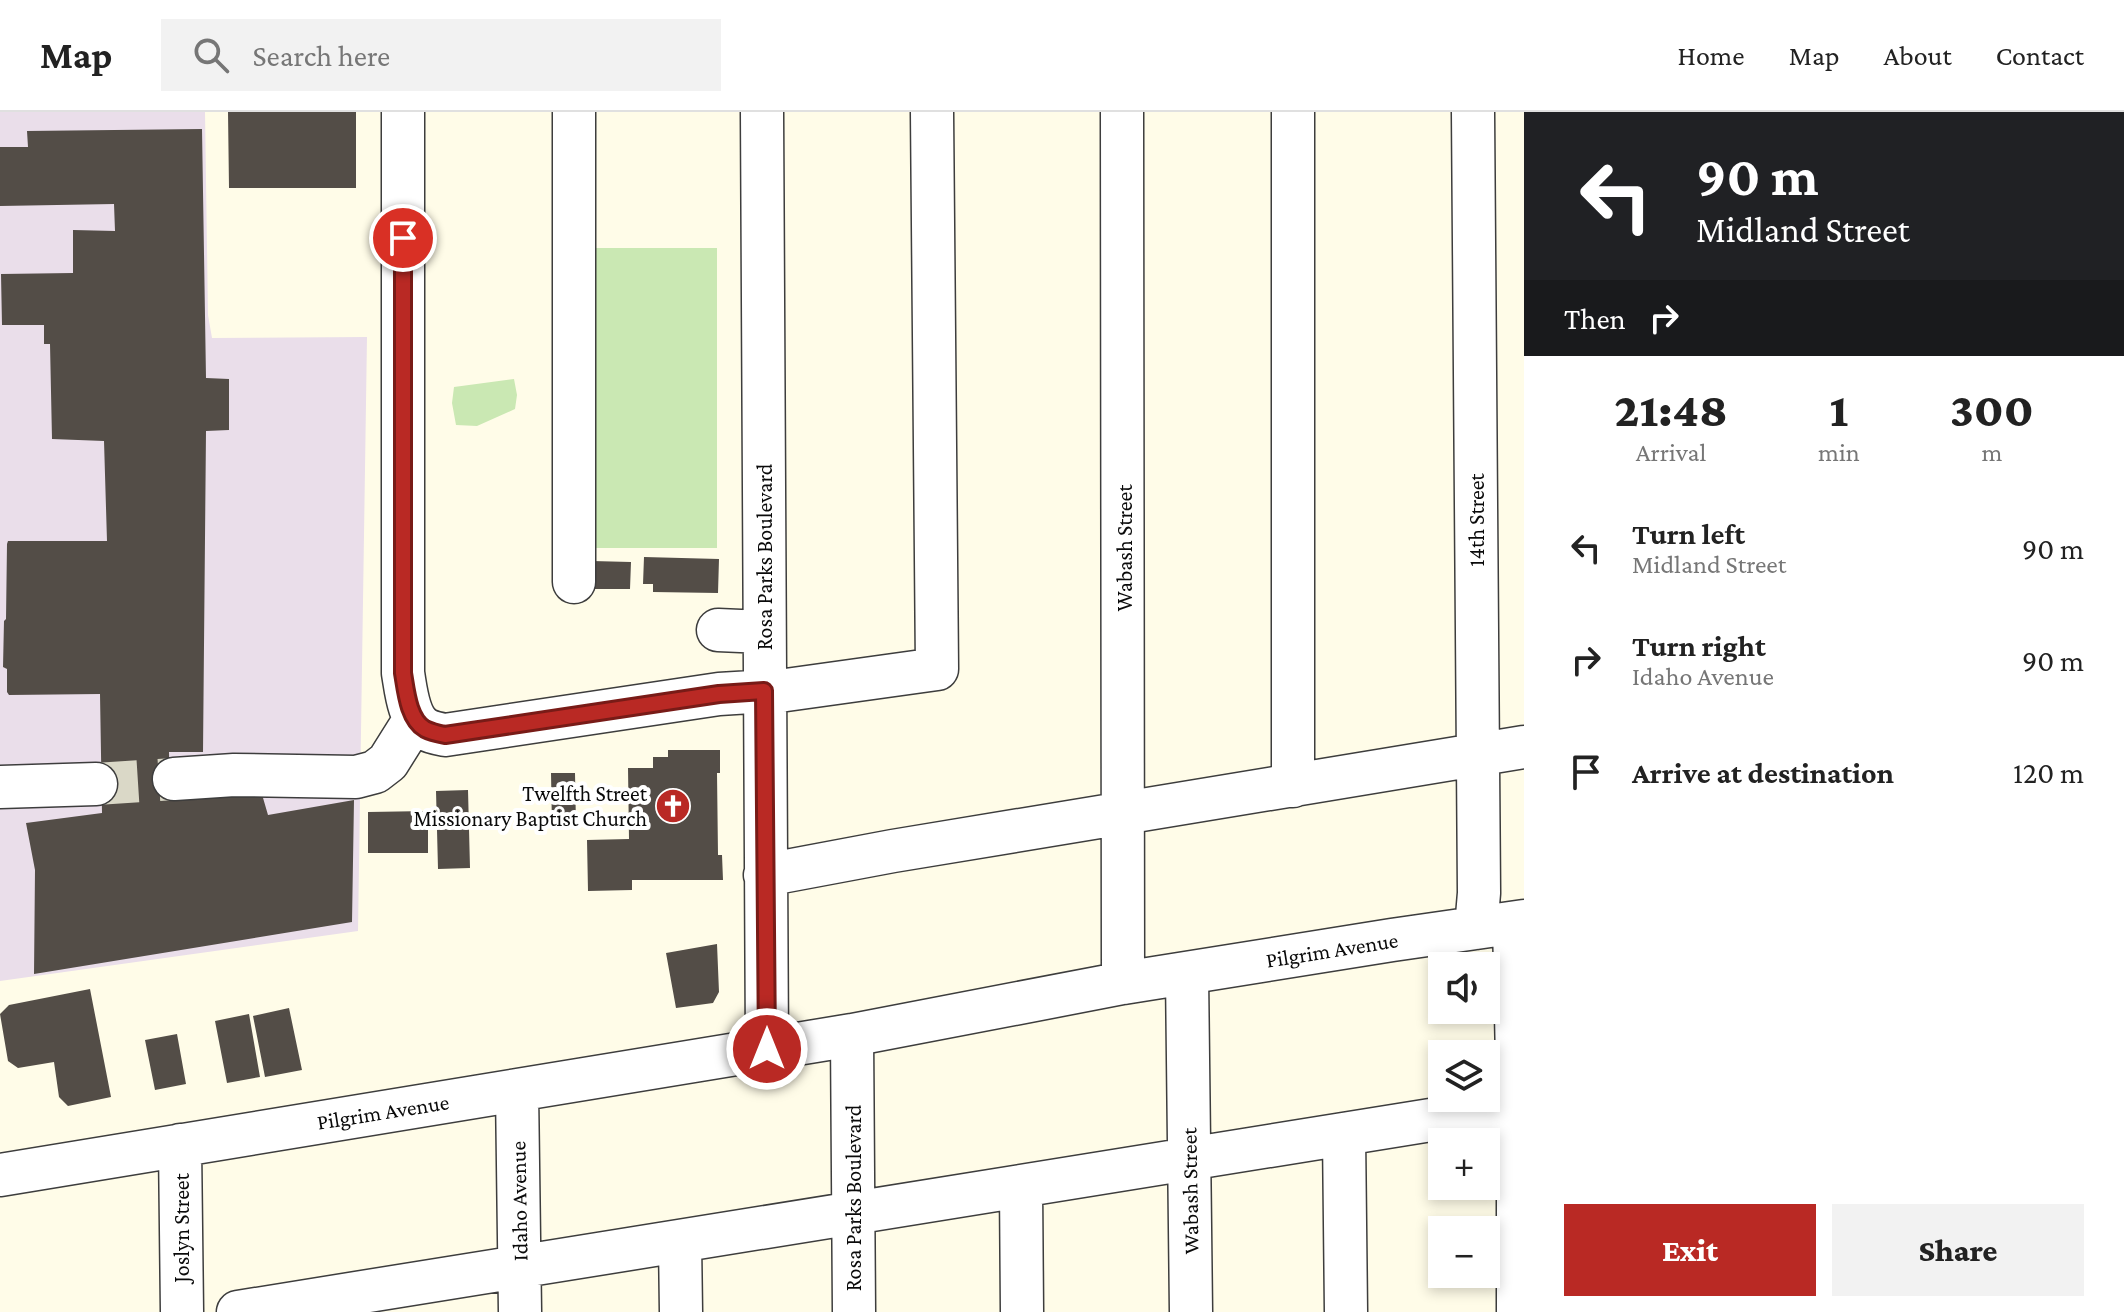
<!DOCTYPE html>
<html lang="en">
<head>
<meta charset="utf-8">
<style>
	body { margin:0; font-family:"Crimson Pro",serif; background:#f2f2f2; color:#222; height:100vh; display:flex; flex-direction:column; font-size:30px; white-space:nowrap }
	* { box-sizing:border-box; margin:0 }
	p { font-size:26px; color:#767676 }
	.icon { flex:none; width:44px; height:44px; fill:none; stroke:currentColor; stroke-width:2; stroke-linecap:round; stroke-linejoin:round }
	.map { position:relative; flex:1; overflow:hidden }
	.side { display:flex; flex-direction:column; background:#fff; width:600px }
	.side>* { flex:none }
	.hud { background:#202124; color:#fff; overflow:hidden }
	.controls { position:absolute; left:1428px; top:840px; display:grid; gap:16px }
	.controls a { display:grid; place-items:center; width:72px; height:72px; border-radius:0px; background:#fff; box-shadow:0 4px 12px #0003; font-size:40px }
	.pin { position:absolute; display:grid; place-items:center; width:68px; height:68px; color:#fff; margin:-34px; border:4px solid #fff; border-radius:50%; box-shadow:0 2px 8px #0007 }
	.me { position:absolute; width:88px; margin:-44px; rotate:0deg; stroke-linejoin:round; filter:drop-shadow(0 0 6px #0008) }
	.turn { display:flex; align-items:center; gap:28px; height:168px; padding:0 40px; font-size:36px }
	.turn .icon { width:104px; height:104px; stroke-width:2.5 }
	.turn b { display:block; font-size:56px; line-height:68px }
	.then { display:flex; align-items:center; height:76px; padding:0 40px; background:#0003; gap:16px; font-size:30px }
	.eta { display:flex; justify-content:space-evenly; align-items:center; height:136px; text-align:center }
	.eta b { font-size:48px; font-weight:800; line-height:56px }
	.cta { display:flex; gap:16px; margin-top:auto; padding:16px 40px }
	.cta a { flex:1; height:92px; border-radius:0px; background:#b92924; color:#fff; font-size:32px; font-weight:800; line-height:92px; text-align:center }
	.cta a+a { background:#f2f2f2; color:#222 }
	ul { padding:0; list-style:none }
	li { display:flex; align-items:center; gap:24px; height:112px; padding:0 40px }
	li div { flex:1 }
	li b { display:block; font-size:30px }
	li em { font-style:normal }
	header { display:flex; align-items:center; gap:48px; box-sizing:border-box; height:112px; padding:0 40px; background:#fff; border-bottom:2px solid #e0e0e0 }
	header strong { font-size:38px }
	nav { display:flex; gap:44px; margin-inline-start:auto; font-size:28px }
	.search { width:560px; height:72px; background:#f2f2f2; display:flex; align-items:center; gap:20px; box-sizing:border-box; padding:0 28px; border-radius:0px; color:#767676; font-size:30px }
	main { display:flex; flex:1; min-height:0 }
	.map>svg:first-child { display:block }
	.industrial { fill:#eadeea }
	.green { fill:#cae8b3 }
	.building { fill:#534d47 }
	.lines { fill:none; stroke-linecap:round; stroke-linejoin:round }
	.minor-tunnel { stroke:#dad8c7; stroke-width:42; stroke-dasharray:42 21; stroke-linecap:butt }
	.minor-casing { stroke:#3d3d3d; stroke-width:45 }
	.minor { stroke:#fff; stroke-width:42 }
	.route-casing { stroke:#781b17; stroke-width:20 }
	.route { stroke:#b92924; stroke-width:14 }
	.labels { text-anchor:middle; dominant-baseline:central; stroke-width:8; stroke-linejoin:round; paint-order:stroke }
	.street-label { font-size:22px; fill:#0a0a0a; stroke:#fff }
	.poi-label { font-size:22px; fill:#0a0a0a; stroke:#fff; text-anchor:end }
</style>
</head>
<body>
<header>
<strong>Map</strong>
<div class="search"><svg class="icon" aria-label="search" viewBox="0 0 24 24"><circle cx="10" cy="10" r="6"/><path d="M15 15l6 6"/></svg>Search here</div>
<nav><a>Home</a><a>Map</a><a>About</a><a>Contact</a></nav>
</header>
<main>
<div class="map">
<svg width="1524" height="1200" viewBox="0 0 1524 1200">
	<rect width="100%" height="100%" fill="#fffce8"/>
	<!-- industrial -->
	<path class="industrial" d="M0 0H205L208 203 212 226 367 225 358 819 0 869Z"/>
	<!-- green -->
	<path class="green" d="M589 136H717V436H589Z
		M514 267 517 283 515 297 477 314 456 313 452 291 454 275Z"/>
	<!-- building -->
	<path class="building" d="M228 0H356V76H229Z
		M202 17 206 266 229 267V318L206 319 203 640H169L170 674 261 679 268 703 354 688 352 810 34 862 35 758 26 711 102 701 100 582 9 583 7 580V557L3 555 4 509 6 507 7 432 8 429H107L104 329 52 327 50 232H44V213H2L1 162 73 161V118L115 119 114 92 0 94V35H28L27 19Z
		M644 445 719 447 718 481 653 480V472H643Z
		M592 449 631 450 630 477H592Z
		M668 638H720V661H717L718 743H722L723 768H632V778L588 779 587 728 629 727 628 656H653V645H668Z
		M551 661H575L576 714 552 715Z
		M468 678 470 756 438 757 436 679Z
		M428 699V741H368V700Z
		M717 832 719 880 713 891 676 896 666 841Z
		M90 877 111 985 68 994 59 985 54 950 18 956 8 949 0 902 9 893Z
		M289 896 302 958 265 965 253 904Z
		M249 902 260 965 227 971 215 909Z
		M177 922 186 972 155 978 145 928Z"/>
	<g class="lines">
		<!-- minor-tunnel -->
		<path class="minor-tunnel" d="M96 672 174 667"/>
		<!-- minor casing -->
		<g class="minor-casing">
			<path id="minor" d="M403 0V561C406 578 408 607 425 617 430 620 440 622 445 623L719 582 786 578 937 557 932 0
				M762 0 767 937
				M1122 0 1123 871
				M1473 0 1479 781 1476 816
				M574 470V0
				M718 518 764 520
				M174 667 234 663 356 665 375 660 388 650 415 607
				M1293 674V0
				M0 675 96 672
				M765 763 893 739 1524 635
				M1514 811 1518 994V1200
				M1187 862 1191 1200
				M852 923 854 1200
				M517 978 520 1200
				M1344 1022 1346 1200
				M180 1033 182 1200
				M0 1063 852 923 1123 871 1392 828 1524 809
				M1021 1074 1022 1200
				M680 1129 681 1200
				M238 1200 1524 993"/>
		</g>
		<!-- minor -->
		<use href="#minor" class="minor"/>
	</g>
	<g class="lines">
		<!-- route casing -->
		<g class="route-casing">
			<path id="route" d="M403 126V561C406 578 408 607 425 617 431 620 440 622 445 623L719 582 764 579 767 937"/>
		</g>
		<!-- route -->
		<use href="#route" class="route"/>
	</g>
	<!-- icons -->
	<defs>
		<g id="church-disc" transform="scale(1.8)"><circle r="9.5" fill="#b92924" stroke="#fff"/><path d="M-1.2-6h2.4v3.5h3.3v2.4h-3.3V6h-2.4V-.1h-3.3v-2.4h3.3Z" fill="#fff"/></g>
	</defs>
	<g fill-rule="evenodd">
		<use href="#church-disc" x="673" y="694"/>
	</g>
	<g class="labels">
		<!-- street labels -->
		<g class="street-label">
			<text transform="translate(1476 408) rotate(-90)">14th Street</text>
			<text transform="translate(1124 436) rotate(-90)">Wabash Street</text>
			<text transform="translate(764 445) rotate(-90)">Rosa Parks Boulevard</text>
			<text transform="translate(1332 838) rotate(-9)">Pilgrim Avenue</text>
			<text transform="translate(383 1000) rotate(-9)">Pilgrim Avenue</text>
			<text transform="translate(1190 1079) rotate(-91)">Wabash Street</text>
			<text transform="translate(853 1086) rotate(-90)">Rosa Parks Boulevard</text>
			<text transform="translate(519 1089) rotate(-91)">Idaho Avenue</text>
			<text transform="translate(181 1116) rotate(-90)">Joslyn Street</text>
		</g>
		<!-- poi labels -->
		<g class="poi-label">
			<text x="647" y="681">Twelfth Street<tspan x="647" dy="25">Missionary Baptist Church</tspan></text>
		</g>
	</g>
</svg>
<div class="controls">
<a><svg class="icon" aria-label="sound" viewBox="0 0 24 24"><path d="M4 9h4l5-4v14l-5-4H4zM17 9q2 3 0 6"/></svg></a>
<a><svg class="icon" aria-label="layers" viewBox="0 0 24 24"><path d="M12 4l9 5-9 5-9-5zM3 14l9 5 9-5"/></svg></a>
<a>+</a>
<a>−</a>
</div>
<div class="pin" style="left:403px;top:126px;background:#d93025"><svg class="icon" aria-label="arrive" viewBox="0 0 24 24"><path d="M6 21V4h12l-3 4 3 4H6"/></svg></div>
<svg class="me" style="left:767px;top:937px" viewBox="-20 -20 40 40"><circle r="17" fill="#b92924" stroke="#fff" stroke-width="3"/><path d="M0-11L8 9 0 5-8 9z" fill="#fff"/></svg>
</div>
<section class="side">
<div class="hud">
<div class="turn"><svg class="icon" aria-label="left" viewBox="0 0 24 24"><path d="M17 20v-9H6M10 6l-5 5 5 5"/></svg><div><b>90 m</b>Midland Street</div></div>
<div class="then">Then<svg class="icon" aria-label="right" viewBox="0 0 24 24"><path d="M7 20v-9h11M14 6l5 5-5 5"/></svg></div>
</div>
<div class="eta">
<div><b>21:48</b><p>Arrival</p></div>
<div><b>1</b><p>min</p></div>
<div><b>300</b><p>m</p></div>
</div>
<ul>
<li><svg class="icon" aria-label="left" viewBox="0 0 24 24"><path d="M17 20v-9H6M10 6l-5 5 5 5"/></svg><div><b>Turn left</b><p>Midland Street</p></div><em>90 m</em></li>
<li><svg class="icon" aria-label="right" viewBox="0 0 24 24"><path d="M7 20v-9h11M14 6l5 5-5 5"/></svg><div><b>Turn right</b><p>Idaho Avenue</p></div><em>90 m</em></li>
<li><svg class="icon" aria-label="arrive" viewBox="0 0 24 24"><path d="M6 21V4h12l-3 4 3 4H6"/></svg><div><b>Arrive at destination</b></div><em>120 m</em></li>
</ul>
<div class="cta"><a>Exit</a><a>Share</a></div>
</section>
</main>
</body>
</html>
